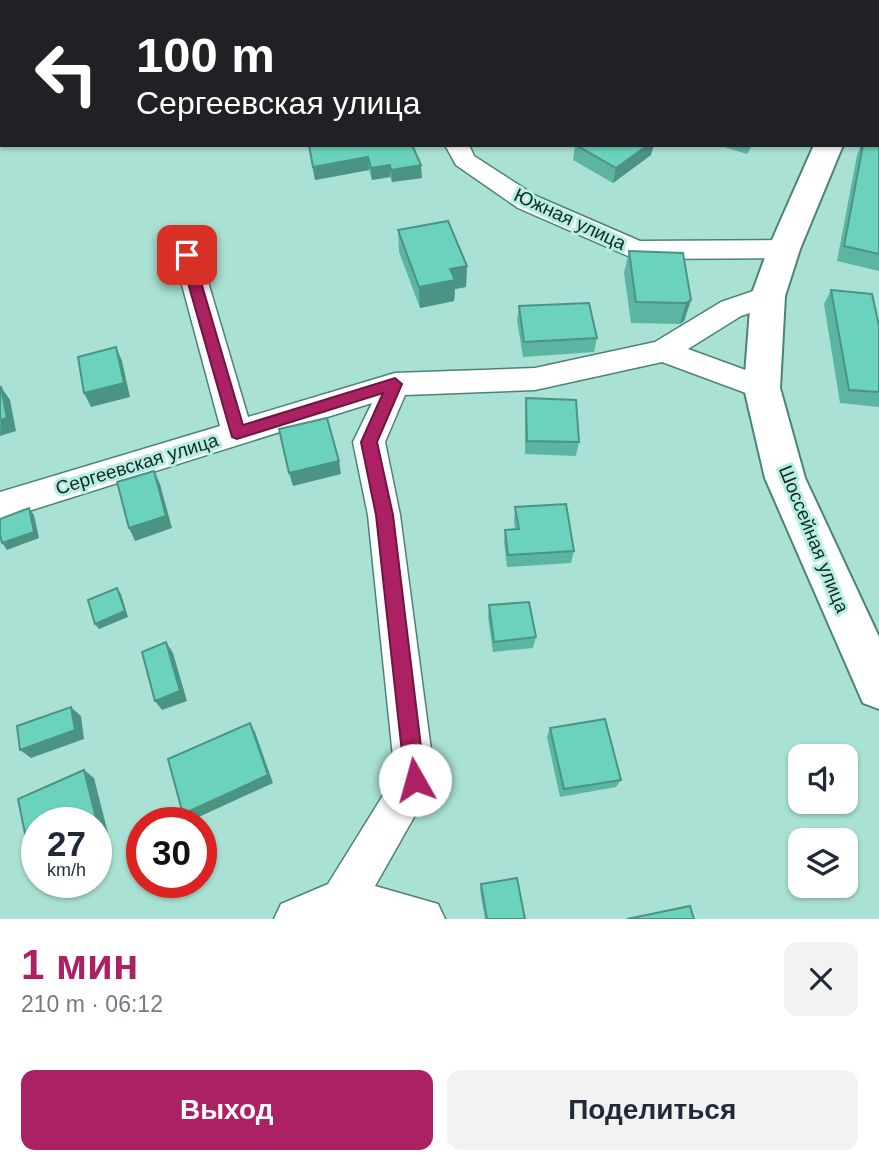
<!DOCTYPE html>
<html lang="ru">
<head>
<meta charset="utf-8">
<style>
	body { margin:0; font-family:Helvetica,sans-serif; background:#f2f2f3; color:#1f2937; height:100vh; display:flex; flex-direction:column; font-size:26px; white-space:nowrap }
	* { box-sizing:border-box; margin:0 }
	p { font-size:23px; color:#747a83 }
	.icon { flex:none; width:38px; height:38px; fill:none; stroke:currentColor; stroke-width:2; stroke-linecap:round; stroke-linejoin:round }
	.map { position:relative; height:919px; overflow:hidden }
	.drawer { display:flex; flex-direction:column; background:#fff; flex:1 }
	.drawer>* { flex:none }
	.top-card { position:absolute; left:0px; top:0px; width:880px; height:147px; box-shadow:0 2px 5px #0004; background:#202124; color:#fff; overflow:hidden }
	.controls { position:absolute; left:788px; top:744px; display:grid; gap:14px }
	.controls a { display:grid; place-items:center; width:70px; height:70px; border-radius:14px; background:#fff; box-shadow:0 2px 5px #0004; font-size:35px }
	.speed { position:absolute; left:21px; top:807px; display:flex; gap:14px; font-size:35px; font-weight:700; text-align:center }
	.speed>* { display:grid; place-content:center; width:91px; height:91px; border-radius:50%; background:#fff; box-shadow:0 2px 5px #0004; line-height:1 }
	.speed small { font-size:18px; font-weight:400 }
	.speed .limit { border:10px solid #d22; background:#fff; color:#111 }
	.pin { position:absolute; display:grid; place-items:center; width:60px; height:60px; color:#fff; margin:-30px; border-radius:14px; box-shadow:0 4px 10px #0006 }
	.me { position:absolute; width:77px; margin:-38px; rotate:353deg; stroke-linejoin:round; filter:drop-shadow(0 0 5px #0008) }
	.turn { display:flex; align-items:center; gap:24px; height:147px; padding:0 21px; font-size:32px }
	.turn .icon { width:91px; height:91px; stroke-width:2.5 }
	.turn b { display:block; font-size:49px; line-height:60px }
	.round { display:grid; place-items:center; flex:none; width:74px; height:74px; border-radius:14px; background:#f2f2f3 }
	.summary { display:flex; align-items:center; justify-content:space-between; height:119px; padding:0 21px }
	h1 { font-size:42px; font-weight:600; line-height:52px; color:#ac2163 }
	.action { display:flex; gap:14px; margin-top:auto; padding:14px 21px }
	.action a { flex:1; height:80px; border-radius:14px; background:#ac2163; color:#fff; font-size:28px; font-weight:600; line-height:80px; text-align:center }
	.action a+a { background:#f2f2f3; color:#1f2937 }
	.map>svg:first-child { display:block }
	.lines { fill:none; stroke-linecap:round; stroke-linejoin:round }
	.lane-casing { stroke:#4d8276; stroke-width:3 }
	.street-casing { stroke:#4d8276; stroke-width:3 }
	.secondary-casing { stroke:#4d8276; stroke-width:4 }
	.lane { fill:#fff; fill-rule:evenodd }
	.street { fill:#fff; fill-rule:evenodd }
	.secondary { fill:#fff; fill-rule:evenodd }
	.wall { fill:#5cb5a3 }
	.shaded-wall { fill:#4b9484 }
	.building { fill:#6bd3bd; stroke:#4b9484; stroke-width:2 }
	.route { fill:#ac2163; stroke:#701540; stroke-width:2 }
	.labels { text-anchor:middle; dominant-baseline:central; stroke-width:6; stroke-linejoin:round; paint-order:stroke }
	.street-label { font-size:19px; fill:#132924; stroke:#b6efe1 }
</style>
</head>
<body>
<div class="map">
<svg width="879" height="919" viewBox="0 0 879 919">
	<rect width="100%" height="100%" fill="#a9e2d4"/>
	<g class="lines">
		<!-- lane casing -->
		<g class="lane-casing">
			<path id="lane" d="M510 0H520L521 2H511Z
				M849 0H861L862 2H850Z
				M878 10H879V16H878Z"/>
		</g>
		<!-- street casing -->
		<g class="street-casing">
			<path id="street" d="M378 0H398L399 2H379Z
				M445 145H469L474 156 536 196 640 241 784 240 793 243 797 249 793 255 784 258 637 259 628 256 518 208 456 165Z
				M187 246 196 249 200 255 248 417 395 373 535 368 655 342 721 302 768 286 778 289 782 296 778 303 741 316 688 349 773 380 777 388 773 396 762 399 662 362 535 390 405 395 385 442 400 515 435 780 375 886 438 904 445 919H274L281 904 328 884 395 776 368 515 353 442 372 403 0 520V492L220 426 174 255 178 249Z"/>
		</g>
		<!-- secondary casing -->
		<g class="secondary-casing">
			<path id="secondary" d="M879 15V31H878V16Z
				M814 145H843L800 249 785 296 780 388 805 478 879 637V709L863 703 765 478 744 388 751 296 768 249Z"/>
		</g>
		<!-- lane -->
		<use href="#lane" class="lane"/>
		<!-- street -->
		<use href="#street" class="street"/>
		<!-- secondary -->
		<use href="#secondary" class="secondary"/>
	</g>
	<!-- wall -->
	<path class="wall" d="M449 0H498L499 2H450Z
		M540 0H594L595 2H541Z
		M879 144V271L837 261 857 155 861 145H878Z
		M308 145H412L422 178 392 182 390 177 372 180 369 170 315 180Z
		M575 145 651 155 613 183 573 160Z
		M718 145H752L747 154Z
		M398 230 467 266 466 287 455 289 454 301 420 308 399 252Z
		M629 251 691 300 684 321 680 324 631 323 624 273Z
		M831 290 879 326V407L840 403 824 304Z
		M519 306 597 338 594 352 523 357 517 320Z
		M526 398 579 442 576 456 525 454V412Z
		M515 507 574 551 571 563 507 567 504 542 505 530H515L514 520Z
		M489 605 536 637 533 648 493 652 488 617Z
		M550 728 621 780 616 787 560 797 547 737Z
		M481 884 525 919H485L480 890Z"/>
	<!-- shaded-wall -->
	<path class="shaded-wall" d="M648 145H654L651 155 613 183 616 168Z
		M368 157 369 170 315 180 313 167Z
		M390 165V177L372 180 371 168Z
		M421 165 422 178 392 182 391 170Z
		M467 266 466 287 455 289 454 301 420 308 419 287 450 269Z
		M691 300 684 321 680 324 686 303Z
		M116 347 122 361 130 397 91 407 84 393Z
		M1 387 10 400 16 431 0 436Z
		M339 461 341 474 293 486 289 473Z
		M154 471 160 484 172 528 135 541 129 528Z
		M29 508 34 515 39 538 7 550 2 543Z
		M117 588 121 594 128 617 99 629 95 624Z
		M166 642 173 653 187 701 162 710 155 701Z
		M71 707 81 716 84 739 31 758 20 750Z
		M250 723 255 732 273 783 190 821 183 814Z
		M84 770 94 778 108 833 96 838V827Z"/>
	<!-- building -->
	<path class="building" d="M275 0H348L349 2H275Z
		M460 0H498L499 2H461Z
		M551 0H594L595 2H552Z
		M878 144H879V254L844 246 863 145H878Z
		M309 145H412L421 165 391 170 390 165 371 168 368 157 313 167Z
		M576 145H648L616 168Z
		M448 221 467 266 450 269 455 280 419 287 398 230Z
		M629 251 683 253 691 300 686 303 636 302Z
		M831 290 872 294 879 326V392L849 390Z
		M589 303 597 338 524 342 519 306Z
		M116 347 124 383 84 393 78 357Z
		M0 387H1L7 418 0 420Z
		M526 398 576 400 579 442 527 441Z
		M327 418 339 461 289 473 279 429Z
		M154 471 166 516 129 528 117 482Z
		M566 504 574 551 508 555 505 530 519 529 515 507Z
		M29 508 34 532 2 543 0 535V519Z
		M117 588 125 611 95 624 88 600Z
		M529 602 536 637 494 642 489 605Z
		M166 642 180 691 155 701 142 652Z
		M71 707 75 730 20 750 17 726Z
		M605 719 621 780 564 789 550 728Z
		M250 723 268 775 183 814 168 759Z
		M84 770 98 826 96 827V822H37V877L34 878 18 799Z
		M517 878 525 919H487L481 884Z
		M690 906 694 919H627Z"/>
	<!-- route -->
	<path class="route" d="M187 251 193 255 243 425 395 378 402 384 377 442 393 515 425 780 423 787 415 790 408 787 405 780 376 515 361 442 383 393 237 439 232 437 180 255Z"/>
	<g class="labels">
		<!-- street labels -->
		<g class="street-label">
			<text transform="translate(570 219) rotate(25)">Южная улица</text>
			<text transform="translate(137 464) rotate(-17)">Сергеевская улица</text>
			<text transform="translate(814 539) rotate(68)">Шоссейная улица</text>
		</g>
	</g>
</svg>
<div class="controls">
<a><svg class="icon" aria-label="sound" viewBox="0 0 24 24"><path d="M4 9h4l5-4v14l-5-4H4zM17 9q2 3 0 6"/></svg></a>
<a><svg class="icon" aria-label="layers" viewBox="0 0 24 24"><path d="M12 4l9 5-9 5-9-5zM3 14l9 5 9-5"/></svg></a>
</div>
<div class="speed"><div>27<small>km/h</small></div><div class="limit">30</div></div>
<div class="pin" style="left:187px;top:255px;background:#d93025"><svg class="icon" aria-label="arrive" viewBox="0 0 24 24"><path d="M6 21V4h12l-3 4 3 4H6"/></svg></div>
<svg class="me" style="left:415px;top:780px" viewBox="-20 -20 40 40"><circle r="19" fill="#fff"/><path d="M0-13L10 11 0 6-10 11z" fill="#ac2163"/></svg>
<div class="top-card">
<div class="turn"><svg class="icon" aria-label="left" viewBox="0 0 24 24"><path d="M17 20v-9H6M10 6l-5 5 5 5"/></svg><div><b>100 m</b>Сергеевская улица</div></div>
</div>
</div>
<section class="drawer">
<div class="summary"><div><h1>1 мин</h1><p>210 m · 06:12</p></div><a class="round"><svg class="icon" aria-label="close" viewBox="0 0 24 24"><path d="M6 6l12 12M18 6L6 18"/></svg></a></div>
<div class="action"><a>Выход</a><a>Поделиться</a></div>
</section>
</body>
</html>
